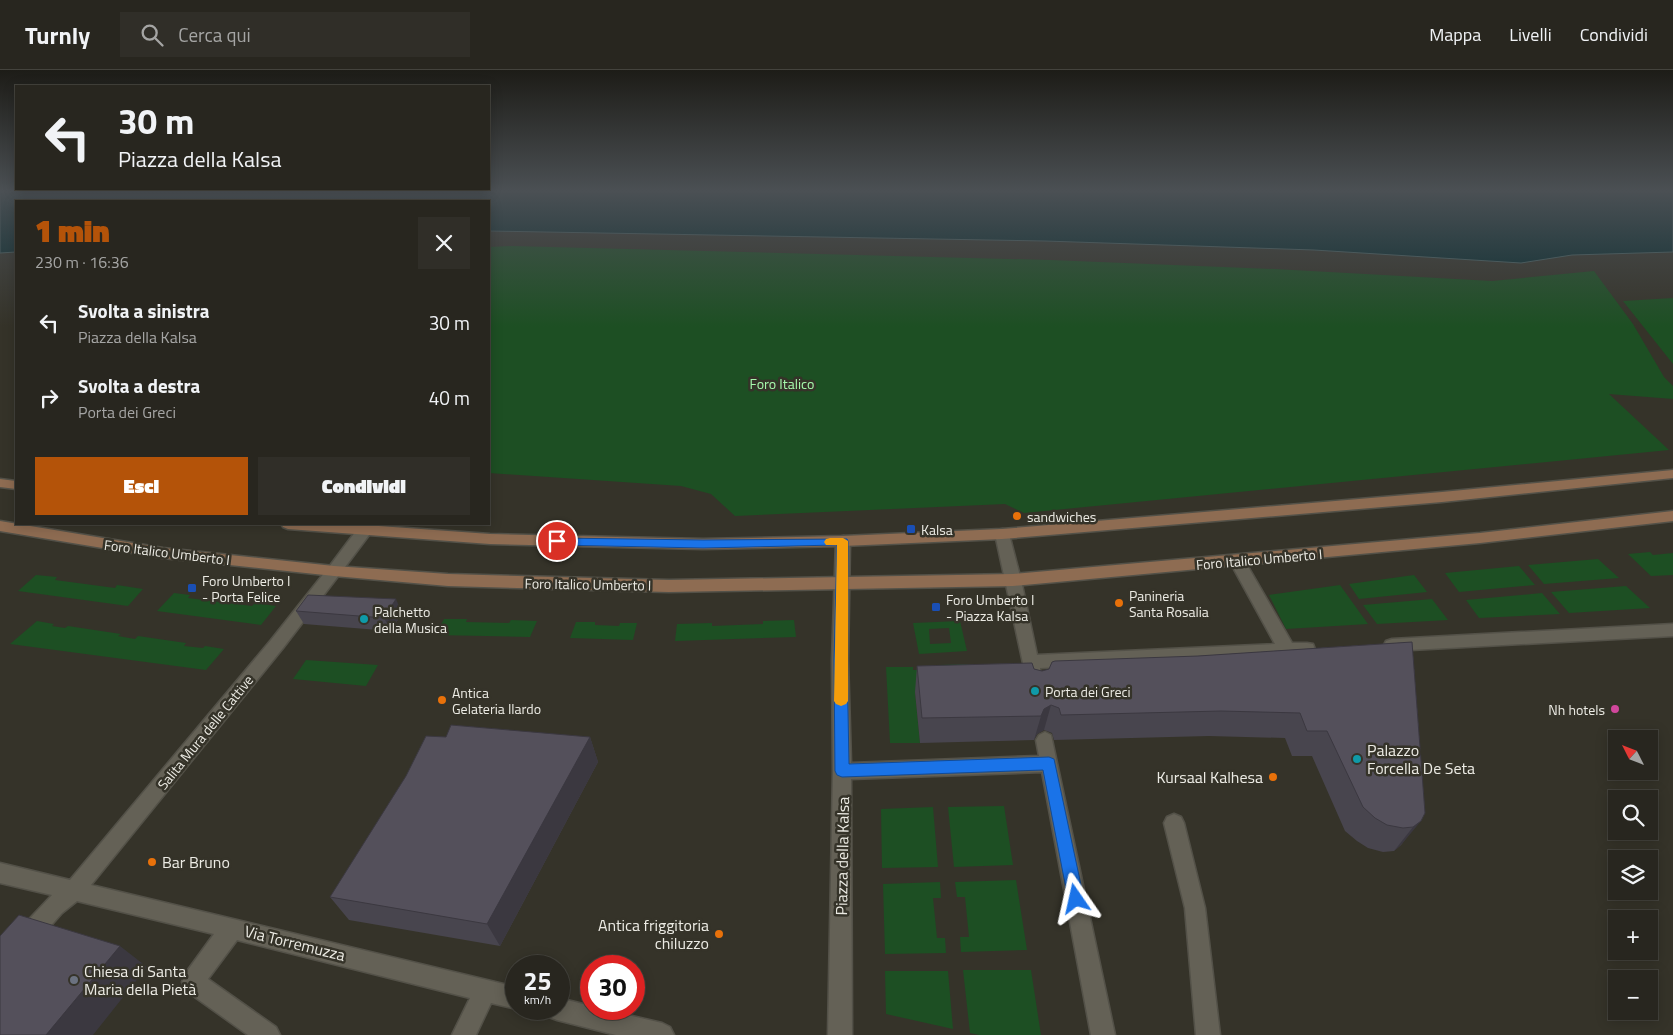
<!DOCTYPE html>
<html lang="it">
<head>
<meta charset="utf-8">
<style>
	body { margin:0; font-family:"Titillium Web",sans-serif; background:#302e28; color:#f1f3f6; height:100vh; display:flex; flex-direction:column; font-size:19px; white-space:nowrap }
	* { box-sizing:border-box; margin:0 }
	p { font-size:16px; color:#a5a5a4 }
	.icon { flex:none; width:28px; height:28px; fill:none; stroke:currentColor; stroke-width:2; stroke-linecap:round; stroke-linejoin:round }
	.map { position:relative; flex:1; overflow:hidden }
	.drawer { position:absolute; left:15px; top:130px; width:475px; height:325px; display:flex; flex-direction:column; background:#28261f; border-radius:0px; box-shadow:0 2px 12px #0003,0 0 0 1px #44433d }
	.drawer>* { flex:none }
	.banner { position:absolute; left:15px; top:15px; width:475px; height:105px; border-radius:0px; box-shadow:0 2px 12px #0003,0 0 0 1px #44433d; background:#28261f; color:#f1f3f6; overflow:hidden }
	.needle { width:32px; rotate:312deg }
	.tools { position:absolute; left:1608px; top:660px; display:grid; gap:10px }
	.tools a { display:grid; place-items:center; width:50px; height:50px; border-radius:0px; background:#28261f; box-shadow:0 2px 12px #0003,0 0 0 1px #44433d; font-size:25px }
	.speed { position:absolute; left:505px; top:885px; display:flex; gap:10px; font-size:25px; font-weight:700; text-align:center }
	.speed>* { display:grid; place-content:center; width:65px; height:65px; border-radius:50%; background:#28261f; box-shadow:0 2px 12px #0003,0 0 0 1px #44433d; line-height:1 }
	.speed small { font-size:12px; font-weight:400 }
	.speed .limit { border:8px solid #d22; background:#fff; color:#111 }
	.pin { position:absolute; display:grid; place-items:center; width:42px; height:42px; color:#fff; margin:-21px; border:2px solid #fff; border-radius:50%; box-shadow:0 1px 5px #0007 }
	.me { position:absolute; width:55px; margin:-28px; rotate:349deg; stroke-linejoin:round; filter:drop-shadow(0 0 4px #0008) }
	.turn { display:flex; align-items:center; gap:18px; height:105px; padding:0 20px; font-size:22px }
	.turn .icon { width:65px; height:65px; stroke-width:2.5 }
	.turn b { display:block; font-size:35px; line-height:42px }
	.round { display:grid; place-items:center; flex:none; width:52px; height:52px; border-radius:0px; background:#302e28 }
	.summary { display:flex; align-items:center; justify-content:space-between; height:85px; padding:0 20px }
	h1 { font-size:30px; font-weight:800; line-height:38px; color:#b45309 }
	.button { display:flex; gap:10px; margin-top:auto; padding:10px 20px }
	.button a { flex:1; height:58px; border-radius:0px; background:#b45309; color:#fff; font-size:20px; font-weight:800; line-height:58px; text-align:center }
	.button a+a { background:#302e28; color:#f1f3f6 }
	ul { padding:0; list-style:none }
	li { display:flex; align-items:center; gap:15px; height:75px; padding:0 20px }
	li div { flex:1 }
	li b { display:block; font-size:19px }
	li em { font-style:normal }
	header { display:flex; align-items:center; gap:30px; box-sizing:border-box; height:70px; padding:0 25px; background:#28261f; border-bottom:1px solid #44433d }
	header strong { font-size:24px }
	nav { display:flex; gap:28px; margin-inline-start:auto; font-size:18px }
	.search { width:350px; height:45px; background:#302e28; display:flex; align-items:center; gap:12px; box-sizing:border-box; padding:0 18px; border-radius:0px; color:#a5a5a4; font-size:19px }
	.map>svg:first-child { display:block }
	.green { fill:#1d4f23; fill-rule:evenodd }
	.water { fill:#03292d; stroke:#496364 }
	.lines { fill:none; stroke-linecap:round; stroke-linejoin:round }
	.minor-casing { stroke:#535148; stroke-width:3 }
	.tertiary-casing { stroke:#535148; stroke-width:3 }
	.secondary-casing { stroke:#535148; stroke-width:3 }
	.minor { fill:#646156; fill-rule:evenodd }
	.tertiary { fill:#646156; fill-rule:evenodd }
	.secondary { fill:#8e6c52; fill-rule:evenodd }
	.wall { fill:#48454e }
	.shaded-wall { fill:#3b3840 }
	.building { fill:#54505b; stroke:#3b3840 }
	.route { fill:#1a73e8; stroke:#114b97 }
	.slow { fill:#f59e0b }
	.food-dot { fill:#e8710a; stroke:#353329; stroke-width:2 }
	.transit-dot { fill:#1a4fb4; stroke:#353329; stroke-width:2 }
	.culture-dot { fill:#0f9aa8; stroke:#353329; stroke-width:2 }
	.hotel-dot { fill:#d1479c; stroke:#353329; stroke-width:2 }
	.worship-dot { fill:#6b7280; stroke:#353329; stroke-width:2 }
	.labels { text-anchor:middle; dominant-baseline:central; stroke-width:5; stroke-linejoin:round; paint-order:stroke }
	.park-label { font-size:14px; fill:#a6faac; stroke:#353329 }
	.poi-label { font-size:14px; fill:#ecebe4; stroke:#353329; text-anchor:start }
	.street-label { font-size:14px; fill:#ecebe4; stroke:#353329 }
	.near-poi-label { font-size:16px; fill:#ecebe4; stroke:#353329; text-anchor:start }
	.near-street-label { font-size:16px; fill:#ecebe4; stroke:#353329 }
</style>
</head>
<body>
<header>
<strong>Turnly</strong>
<div class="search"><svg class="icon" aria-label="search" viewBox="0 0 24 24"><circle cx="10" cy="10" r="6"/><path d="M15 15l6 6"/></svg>Cerca qui</div>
<nav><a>Mappa</a><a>Livelli</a><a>Condividi</a></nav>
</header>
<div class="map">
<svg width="1673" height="965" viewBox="0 0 1673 965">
	<rect width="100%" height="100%" fill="#353329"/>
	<!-- green -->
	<path class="green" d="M512 176 1051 190 1275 199 1492 211 1594 201 1633 254 1664 307 1673 316V329L1609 324 1669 380 1024 443 1005 434 735 446 711 424 681 416 489 403V177Z
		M1673 228V294L1623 231Z
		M1650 482 1653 485 1673 483V505L1651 506 1628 484Z
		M1598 489 1619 508 1544 514 1528 495Z
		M1519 496 1535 515 1459 522 1445 503Z
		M36 505 57 507 55 510 115 518 117 515 143 519 128 536 18 521Z
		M1414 505 1427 522 1359 529 1349 514Z
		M1340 515 1368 554 1286 559 1269 525Z
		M1626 516 1650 538 1569 543 1551 522Z
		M174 523 190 525 188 528 252 536 255 533 276 536 261 555 157 541Z
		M1542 523 1560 544 1479 548 1466 530Z
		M1432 529 1448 550 1377 554 1363 535Z
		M444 549H467L466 552 509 553 511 550 537 551 530 567 435 565Z
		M794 550 796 567 675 571 677 554 712 553V556L763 554V551Z
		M37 551 54 554 52 556 65 558 68 556 121 564 118 566 135 569 138 566 186 573 184 576 203 578 205 576 224 579 206 600 10 574Z
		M960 551 967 581 919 584 913 553ZM949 558 951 573 930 574 929 559Z
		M576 552H595V555L619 556 620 553H637L633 570 570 568Z
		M306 590 378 595 366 616 293 609Z
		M968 594 973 620 915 622 920 673H890L886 597H913V600L940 599V595Z
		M1004 736 1013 795 954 797 948 737Z
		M933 737 938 797 882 798 881 739Z
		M1016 810 1027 880 961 882 960 867H969L965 827H957L955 812Z
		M940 812 941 828H933L937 868H945L946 883 885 884 883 814Z
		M963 900H1031L1041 965H979L970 963Z
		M885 901H948L953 959 886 944Z"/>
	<!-- water -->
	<path class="water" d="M0 122H1673V182L1572 185 1521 193 1314 180 1045 171 489 161V131H16V182L0 183Z"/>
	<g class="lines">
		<!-- minor casing -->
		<g class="minor-casing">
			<path id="minor" d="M843 466 848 467 850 471 848 590 851 693 1039 686 1036 670 1039 665 1045 662 1051 665 1115 965H1091L1042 702 851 709 852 965H828L833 701 832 590 836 471 838 467Z
				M1238 487 1243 488 1292 573H1307L1313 574 1315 579 1313 584 1307 585 1040 598V602L1038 607 1032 609 1026 607 1005 510 1008 506 1013 504 1018 506 1021 510 1037 585 1275 574 1230 492 1233 488Z
				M334 496 339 497 342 501 339 505 283 578 91 815 516 917 517 939 491 933 476 965H452L470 928 237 870 208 909 276 957 280 965H248L185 920 182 912 185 904 214 864 77 831 62 843 8 904 0 907V880L52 825 0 813V793L70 810 271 570 329 497Z
				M1673 554V566L1392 581 1386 579 1384 575 1386 571 1392 569Z
				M1174 744 1181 747 1184 753 1205 838 1220 965H1196L1185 838 1164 753 1167 747Z
				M559 928 591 936V939H602L662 953 670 957 674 965H616L557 950 549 947 546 939H559Z"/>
		</g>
		<!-- tertiary casing -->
		<g class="tertiary-casing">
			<path id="tertiary" d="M364 456 369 457 371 461 369 465 339 505 334 506 329 505 326 501 359 457Z
				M1002 459 1007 460 1009 464 1021 510 1018 514 1013 516 1008 514 1005 510 995 464 997 460Z"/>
		</g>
		<!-- secondary casing -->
		<g class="secondary-casing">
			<path id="secondary" d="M1673 400V408L1442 432 1002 469 843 476 703 479 490 474 288 459 283 457 281 454H351L490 464 703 469 843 466 1002 459 1442 422Z
				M0 409 16 411V419L0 417Z
				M1673 441V451L1480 473 1013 516 669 522 448 516 334 506 163 488 0 461V451L163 478 334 496 448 504 669 510 1013 504 1480 463Z"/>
		</g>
		<!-- minor -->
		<use href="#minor" class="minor"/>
		<!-- tertiary -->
		<use href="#tertiary" class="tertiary"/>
		<!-- secondary -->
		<use href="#secondary" class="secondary"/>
	</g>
	<!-- wall -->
	<path class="wall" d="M296 541 402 543 391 561 304 554Z
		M1412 572 1425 743 1401 775 1394 781 1383 782 1368 778 1357 771 1345 761 1312 686H1292L1285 668 1209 666 1054 670 1052 663 1044 660 1037 664 1034 670 920 673 915 622 917 596 1034 599 1042 601 1198 586Z
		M446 667H590L598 692 500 876 349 850 330 827Z"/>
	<!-- shaded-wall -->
	<path class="shaded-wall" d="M396 529 402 543 391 561 384 548Z
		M1051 635 1044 660 1037 664 1034 670 1041 646 1044 639Z
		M590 667 598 692 500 876 487 854Z
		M1421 751 1401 775 1394 781 1413 757Z
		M120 876 147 897 93 965H46Z"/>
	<!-- building -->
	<path class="building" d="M308 525 396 529 384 548 296 541Z
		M1412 572 1425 743 1421 751 1413 757 1403 758 1387 755 1375 748 1363 737 1327 661H1307L1300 643 1221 641 1061 645 1059 638 1051 635 1044 639 1041 646 922 648 917 596 1032 593 1034 599 1042 601 1049 599 1052 592 1055 591 1198 586Z
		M451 655 590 667 487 854 330 827 406 706 426 666 446 667Z
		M19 845 120 876 46 965H0V866Z"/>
	<!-- sky -->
	<linearGradient id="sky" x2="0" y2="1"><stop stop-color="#1d1c17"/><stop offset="0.47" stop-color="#4b5054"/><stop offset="1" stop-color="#4b5054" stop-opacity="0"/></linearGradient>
	<rect width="1673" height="257" fill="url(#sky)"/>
	<!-- route -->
	<path class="route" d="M557 468 703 470 847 469 848 471 847 590 849 694 1049 687 1054 689 1084 829 1082 835 1076 837 1071 835 1068 829 1043 700 842 707 837 705 835 701 834 590 837 475 703 478 557 475 551 471Z"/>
	<!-- slow -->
	<path class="slow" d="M830 468H843L848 471V631L846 634 841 636 836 634 834 631 837 475H826L824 472 826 469Z"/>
	<!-- markers -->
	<g class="food-dot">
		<circle cx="1017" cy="446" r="5"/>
		<circle cx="1119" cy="533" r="5"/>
		<circle cx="442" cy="630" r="5"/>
		<circle cx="1273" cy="707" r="5"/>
		<circle cx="152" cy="792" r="5"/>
		<circle cx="719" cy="864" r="5"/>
	</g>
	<g class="transit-dot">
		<rect x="906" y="454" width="10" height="10" rx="2.5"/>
		<rect x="187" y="513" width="10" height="10" rx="2.5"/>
		<rect x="931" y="532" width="10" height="10" rx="2.5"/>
	</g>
	<g class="culture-dot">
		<circle cx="364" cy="549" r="5"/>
		<circle cx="1035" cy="621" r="5"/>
		<circle cx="1357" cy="689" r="5"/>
	</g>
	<circle class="hotel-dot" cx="1615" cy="639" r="5"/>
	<circle class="worship-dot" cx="74" cy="910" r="5"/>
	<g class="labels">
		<!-- park labels -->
		<g class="park-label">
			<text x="782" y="313">Foro Italico</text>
		</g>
		<!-- poi labels -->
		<g class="poi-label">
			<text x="1027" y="446">sandwiches</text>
			<text x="921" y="459">Kalsa</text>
			<text x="202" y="510">Foro Umberto I<tspan x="202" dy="16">- Porta Felice</tspan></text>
			<text x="1129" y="525">Panineria<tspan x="1129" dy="16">Santa Rosalia</tspan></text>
			<text x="946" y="529">Foro Umberto I<tspan x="946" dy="16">- Piazza Kalsa</tspan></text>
			<text x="374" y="541">Palchetto<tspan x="374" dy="16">della Musica</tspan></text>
			<text x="1045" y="621">Porta dei Greci</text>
			<text x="452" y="622">Antica<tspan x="452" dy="16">Gelateria Ilardo</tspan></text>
			<text x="1605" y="639" text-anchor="end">Nh hotels</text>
		</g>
		<!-- street labels -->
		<g class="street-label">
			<text transform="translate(167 482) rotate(7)">Foro Italico Umberto I</text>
			<text transform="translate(1259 489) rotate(-5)">Foro Italico Umberto I</text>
			<text transform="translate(588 514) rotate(1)">Foro Italico Umberto I</text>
			<text transform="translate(205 662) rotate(-51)">Salita Mura delle Cattive</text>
		</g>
		<!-- near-poi labels -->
		<g class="near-poi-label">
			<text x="1367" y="680">Palazzo<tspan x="1367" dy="18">Forcella De Seta</tspan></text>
			<text x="1263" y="707" text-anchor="end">Kursaal Kalhesa</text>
			<text x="162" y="792">Bar Bruno</text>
			<text x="709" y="855" text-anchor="end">Antica friggitoria<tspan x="709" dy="18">chiluzzo</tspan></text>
			<text x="84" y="901">Chiesa di Santa<tspan x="84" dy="18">Maria della Pietà</tspan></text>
		</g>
		<!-- near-street labels -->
		<g class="near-street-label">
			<text transform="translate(842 786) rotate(-89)">Piazza della Kalsa</text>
			<text transform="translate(295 873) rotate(14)">Via Torremuzza</text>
		</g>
	</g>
</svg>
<div class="tools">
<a><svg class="needle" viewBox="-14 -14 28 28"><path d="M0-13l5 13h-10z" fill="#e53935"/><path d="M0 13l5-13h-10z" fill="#a5a5a4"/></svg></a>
<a><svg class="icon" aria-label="search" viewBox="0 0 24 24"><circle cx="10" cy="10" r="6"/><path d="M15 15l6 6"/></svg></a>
<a><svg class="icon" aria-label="layers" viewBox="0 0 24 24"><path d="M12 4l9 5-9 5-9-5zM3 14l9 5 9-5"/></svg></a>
<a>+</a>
<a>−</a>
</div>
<div class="speed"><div>25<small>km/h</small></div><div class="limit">30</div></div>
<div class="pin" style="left:557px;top:471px;background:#d93025"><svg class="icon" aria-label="arrive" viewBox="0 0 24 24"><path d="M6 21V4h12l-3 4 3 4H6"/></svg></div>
<svg class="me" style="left:1076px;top:829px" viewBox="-20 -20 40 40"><path d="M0-17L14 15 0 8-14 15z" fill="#1a73e8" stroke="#fff" stroke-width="4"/></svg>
<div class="banner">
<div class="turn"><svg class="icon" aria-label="left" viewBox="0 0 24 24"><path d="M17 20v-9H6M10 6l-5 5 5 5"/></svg><div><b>30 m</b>Piazza della Kalsa</div></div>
</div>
<section class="drawer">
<div class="summary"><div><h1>1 min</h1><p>230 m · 16:36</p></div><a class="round"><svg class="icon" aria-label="close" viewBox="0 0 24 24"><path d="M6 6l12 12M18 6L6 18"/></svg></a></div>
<ul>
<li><svg class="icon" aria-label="left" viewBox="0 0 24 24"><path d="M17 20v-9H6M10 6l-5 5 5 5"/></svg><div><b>Svolta a sinistra</b><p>Piazza della Kalsa</p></div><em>30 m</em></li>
<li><svg class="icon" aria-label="right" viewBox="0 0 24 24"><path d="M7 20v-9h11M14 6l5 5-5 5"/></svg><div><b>Svolta a destra</b><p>Porta dei Greci</p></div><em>40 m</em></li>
</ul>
<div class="button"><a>Esci</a><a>Condividi</a></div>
</section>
</div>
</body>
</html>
